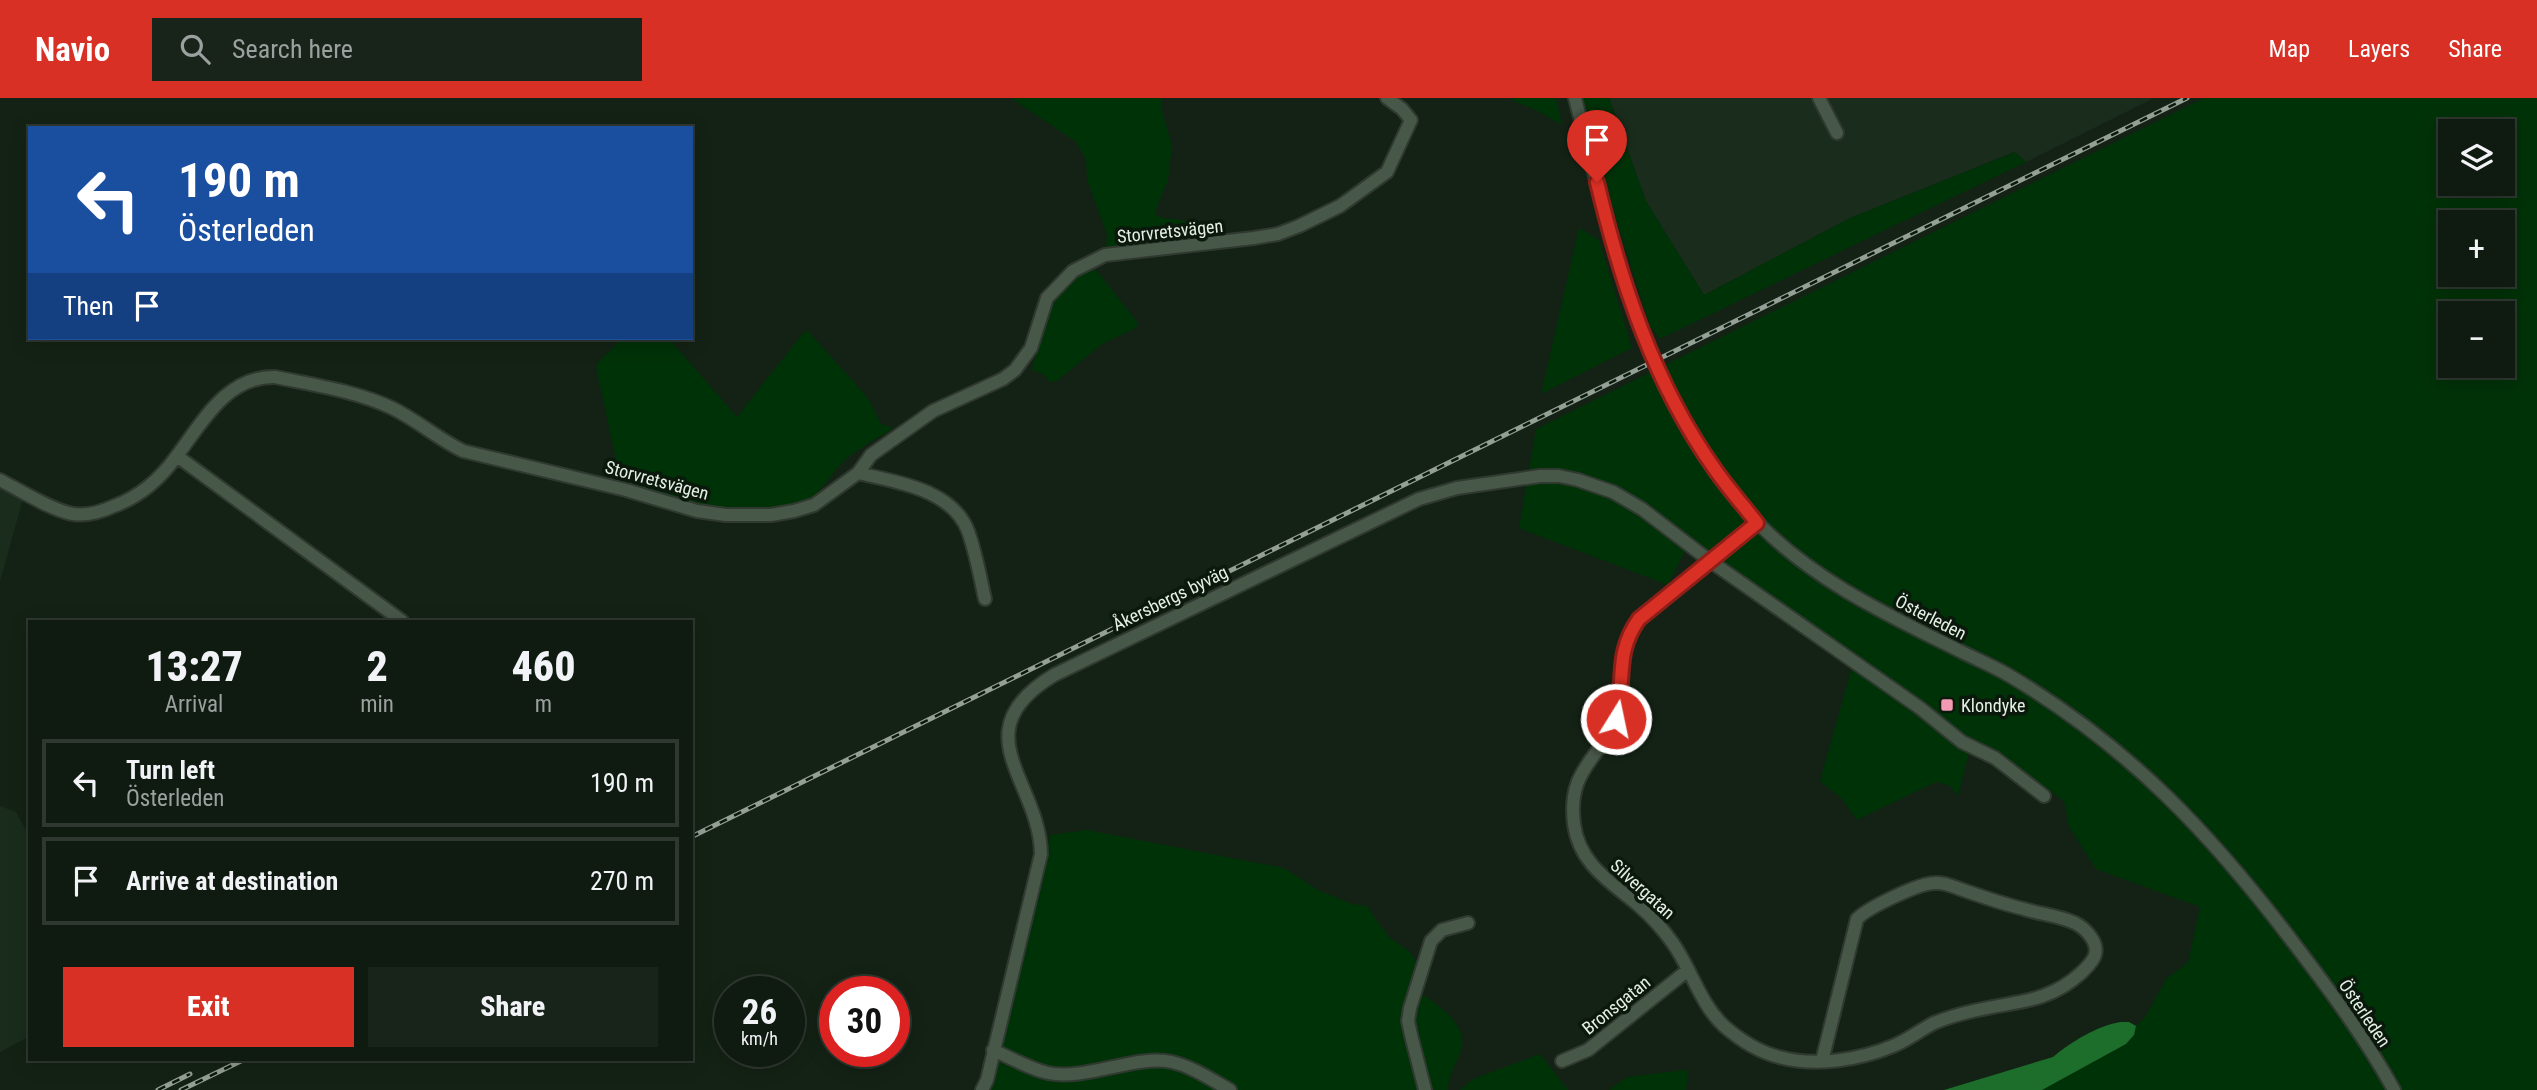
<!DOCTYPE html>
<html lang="en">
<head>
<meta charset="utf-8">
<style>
	body { margin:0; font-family:"Roboto Condensed",sans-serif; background:#182319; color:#f1f3f6; height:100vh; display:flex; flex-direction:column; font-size:26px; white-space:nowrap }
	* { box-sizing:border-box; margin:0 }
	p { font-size:23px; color:#9ba19f }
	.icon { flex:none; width:38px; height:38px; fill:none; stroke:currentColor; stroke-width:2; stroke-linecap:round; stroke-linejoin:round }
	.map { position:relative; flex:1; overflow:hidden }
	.details { position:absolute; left:28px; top:522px; width:665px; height:441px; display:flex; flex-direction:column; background:#0f1a10; border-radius:0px; box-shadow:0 4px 18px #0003,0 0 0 2px #2f3830 }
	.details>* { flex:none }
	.top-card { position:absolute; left:28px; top:28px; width:665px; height:214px; border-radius:0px; box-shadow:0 4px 18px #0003,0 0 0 2px #2f3830; background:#1a4fa0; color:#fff; overflow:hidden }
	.controls { position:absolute; left:2438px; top:21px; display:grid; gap:14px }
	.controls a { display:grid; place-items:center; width:77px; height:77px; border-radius:0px; background:#0f1a10; box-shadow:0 4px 18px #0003,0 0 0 2px #2f3830; font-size:35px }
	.speed { position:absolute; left:714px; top:878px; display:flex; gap:14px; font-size:35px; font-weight:700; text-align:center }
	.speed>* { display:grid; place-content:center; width:91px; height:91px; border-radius:50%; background:#0f1a10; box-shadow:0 4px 18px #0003,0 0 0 2px #2f3830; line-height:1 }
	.speed small { font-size:18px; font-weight:400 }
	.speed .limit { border:10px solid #d22; background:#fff; color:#111 }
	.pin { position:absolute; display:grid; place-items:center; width:60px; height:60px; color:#fff; margin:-72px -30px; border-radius:50% 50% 50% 0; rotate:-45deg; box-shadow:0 0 7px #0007 }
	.pin .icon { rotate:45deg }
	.me { position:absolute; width:77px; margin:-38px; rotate:10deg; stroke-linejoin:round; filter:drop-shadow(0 0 5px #0008) }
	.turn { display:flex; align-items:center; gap:24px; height:147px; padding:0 35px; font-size:32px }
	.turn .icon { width:91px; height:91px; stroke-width:2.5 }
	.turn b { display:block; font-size:49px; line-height:60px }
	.then { display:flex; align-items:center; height:66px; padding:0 35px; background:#0003; gap:14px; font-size:26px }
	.eta { display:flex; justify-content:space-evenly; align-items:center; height:119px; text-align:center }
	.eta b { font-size:42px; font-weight:800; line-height:49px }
	.button { display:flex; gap:14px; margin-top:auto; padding:14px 35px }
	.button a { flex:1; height:80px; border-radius:0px; background:#d93025; color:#fff; font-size:28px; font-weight:800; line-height:80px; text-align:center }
	.button a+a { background:#182319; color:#f1f3f6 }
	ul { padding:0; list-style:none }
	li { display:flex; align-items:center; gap:21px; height:88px; margin:0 14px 10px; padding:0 21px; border:4px solid #2f3830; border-radius:0px }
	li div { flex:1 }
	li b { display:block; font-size:26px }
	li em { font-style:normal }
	header { display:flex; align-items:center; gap:42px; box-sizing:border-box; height:98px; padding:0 35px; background:#d93025; color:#fff }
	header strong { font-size:33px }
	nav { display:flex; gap:38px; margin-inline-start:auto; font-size:24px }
	.search { width:490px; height:63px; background:#182319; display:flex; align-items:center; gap:18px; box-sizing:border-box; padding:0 24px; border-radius:0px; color:#9ba19f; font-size:26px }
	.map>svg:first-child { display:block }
	.built { fill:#1a2d1c }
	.green { fill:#003208; fill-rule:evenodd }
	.water { fill:#1d6d2b }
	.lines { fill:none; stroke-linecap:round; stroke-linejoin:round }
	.minor-casing { stroke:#303930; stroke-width:16 }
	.minor { stroke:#475748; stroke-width:12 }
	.rail-casing { stroke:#949f95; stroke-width:5 }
	.rail { stroke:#0b180c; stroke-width:2.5; stroke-dasharray:8; stroke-linecap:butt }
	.route-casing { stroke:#8d1f18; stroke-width:18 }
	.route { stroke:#d93025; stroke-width:12 }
	.poi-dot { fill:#f19ab2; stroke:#0b180c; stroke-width:2.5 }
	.labels { text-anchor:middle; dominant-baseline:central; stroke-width:7; stroke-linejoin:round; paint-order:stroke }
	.street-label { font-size:18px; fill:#e6efe6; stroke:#0b180c }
	.poi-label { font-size:18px; fill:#e6efe6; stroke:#0b180c; text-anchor:start }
</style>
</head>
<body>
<header>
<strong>Navio</strong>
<div class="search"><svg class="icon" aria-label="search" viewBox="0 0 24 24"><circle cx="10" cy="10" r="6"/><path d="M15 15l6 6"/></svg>Search here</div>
<nav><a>Map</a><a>Layers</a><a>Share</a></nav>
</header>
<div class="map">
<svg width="2537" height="992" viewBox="0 0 2537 992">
	<rect width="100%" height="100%" fill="#142215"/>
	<!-- built -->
	<path class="built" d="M1609 0H2154L2026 64 2014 54 1850 120 1704 197 1646 103Z
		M0 382 25 394 0 483Z
		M0 708 16 714 30 740V938L0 954Z"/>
	<!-- green -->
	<path class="green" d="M1011 0H1162V12L1172 48 1168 82 1156 111V117C1166 123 1177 119 1187 124L1191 145 1106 150 1107 136 1087 82 1086 61 1076 44Z
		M1511 0H1556L1562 27 1534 11 1513 3Z
		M1583 0H1609L1646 103 1704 197 1850 120 2015 54 2026 64 1660 241 1650 228 1615 117Z
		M2204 0H2537V992H2042L2126 946 2134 937 2136 928 2146 918 2166 881 2188 864 2200 809 2096 771 2069 729 2064 703 1997 655 1970 651 1958 698 1950 688 1936 684 1857 722 1842 701 1820 683 1852 569 1686 450 1668 487 1519 430 1536 331ZM2450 33H2502V86H2450ZM2450 124H2502V177H2450ZM2450 215H2502V268H2450Z
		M1579 130 1599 142 1632 250 1541 296Z
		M1088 171 1097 173 1138 225 1136 230 1102 246 1057 283 1050 284 1043 276 1032 272C1046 225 1043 200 1088 171Z
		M808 233 868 300 881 326 894 330C878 340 860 349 845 362 832 374 824 392 809 401 785 414 724 415 698 407 673 399 647 391 621 385L596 269 600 262 623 240H666L671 243 737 319 803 235Z
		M1087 732 1284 770 1318 792 1352 806 1367 808 1388 838 1410 854 1418 866 1419 894C1438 907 1471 928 1460 955 1454 971 1450 973 1448 992H986L1022 859 1050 737Z
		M1540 956 1568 992H1460L1473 981Z
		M1685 972 1688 973 1686 992H1609L1627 979Z"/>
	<!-- water -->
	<path class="water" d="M2120 924H2129L2136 928 2134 937 2126 946 2042 992H1944L2053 959C2071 944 2097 928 2120 924Z"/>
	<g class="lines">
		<!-- minor casing -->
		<g class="minor-casing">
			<path id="minor" d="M1575 0C1613 149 1647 312 1759 426 1816 484 1890 518 1962 554 1978 562 1995 569 2010 578 2131 650 2212 737 2296 848 2331 894 2366 941 2394 992
				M1819 0 1837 35
				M177 358 402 523
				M858 375C896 384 952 391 968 433 976 455 980 479 985 501
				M0 382C19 392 53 413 73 416 87 418 101 414 114 408 139 399 160 381 176 359 202 325 226 278 275 279 314 287 356 293 392 310 417 322 438 341 463 353L626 392 697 413 726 417H771L794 413 814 407 858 375 871 357 933 313 1003 281 1015 272 1031 250 1047 200 1073 173 1105 157 1254 140 1278 136 1299 128 1340 108 1387 74 1411 22 1402 11 1387 0
				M1757 425 1639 521C1611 560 1630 582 1615 621 1599 663 1567 671 1574 726 1579 765 1609 783 1637 806 1650 817 1662 830 1672 844 1691 870 1700 906 1724 928 1740 942 1759 954 1779 959 1815 969 1859 962 1893 948 1908 942 1920 932 1934 925 1946 920 1960 916 1973 913 2014 903 2047 906 2081 875 2086 870 2093 864 2095 857 2099 844 2085 830 2075 825 2060 818 2040 816 2024 811 2003 806 1983 799 1963 792 1954 789 1945 784 1935 785 1919 785 1867 810 1857 821L1822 963
				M993 952C1011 960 1030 971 1048 975 1086 983 1136 956 1172 964 1193 969 1212 982 1230 992
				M1562 963 1588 952 1688 872
				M982 992 987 982 1041 756C1040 683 960 634 1054 577L1419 401 1457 390 1540 378H1559L1578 382 1613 394 1642 411 1710 463 1920 610 1962 644 1995 660 2044 698
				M1425 992 1411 937 1408 923 1410 910 1431 843 1442 832 1468 825"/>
		</g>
		<!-- minor -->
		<use href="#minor" class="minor"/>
		<!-- rail casing -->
		<g class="rail-casing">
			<path id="rail" d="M691 739 2187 0
				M158 992 190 976
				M181 992 245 961"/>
		</g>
		<!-- rail -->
		<use href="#rail" class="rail"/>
	</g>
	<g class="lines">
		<!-- route casing -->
		<g class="route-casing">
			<path id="route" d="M1597 84C1621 185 1654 285 1714 370 1727 389 1743 407 1757 425L1639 521C1614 556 1626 582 1616 621"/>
		</g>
		<!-- route -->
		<use href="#route" class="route"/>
	</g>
	<!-- markers -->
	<rect class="poi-dot" x="1940" y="600" width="14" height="14" rx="3.5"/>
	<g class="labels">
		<!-- street labels -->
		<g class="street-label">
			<text transform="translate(1170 133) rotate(-6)">Storvretsvägen</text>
			<text transform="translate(657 382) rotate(15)">Storvretsvägen</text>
			<text transform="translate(1170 500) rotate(-26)">Åkersbergs byväg</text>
			<text transform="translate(1931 519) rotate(27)">Österleden</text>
			<text transform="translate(1643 791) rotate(42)">Silvergatan</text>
			<text transform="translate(1616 907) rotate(-39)">Bronsgatan</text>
			<text transform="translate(2365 915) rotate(56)">Österleden</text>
		</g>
		<!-- poi labels -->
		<g class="poi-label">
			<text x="1961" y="607">Klondyke</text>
		</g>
	</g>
</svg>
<div class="controls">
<a><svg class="icon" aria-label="layers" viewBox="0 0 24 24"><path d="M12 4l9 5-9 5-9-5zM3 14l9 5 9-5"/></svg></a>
<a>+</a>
<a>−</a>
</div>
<div class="speed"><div>26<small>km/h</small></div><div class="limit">30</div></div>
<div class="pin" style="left:1597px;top:84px;background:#d93025"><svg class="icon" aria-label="arrive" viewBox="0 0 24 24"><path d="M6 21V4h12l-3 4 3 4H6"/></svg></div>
<svg class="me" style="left:1616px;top:621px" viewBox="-20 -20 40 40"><circle r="17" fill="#d93025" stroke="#fff" stroke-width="3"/><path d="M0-11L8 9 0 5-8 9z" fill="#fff"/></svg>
<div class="top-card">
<div class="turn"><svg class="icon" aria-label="left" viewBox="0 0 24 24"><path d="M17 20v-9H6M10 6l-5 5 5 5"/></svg><div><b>190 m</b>Österleden</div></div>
<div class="then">Then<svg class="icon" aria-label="arrive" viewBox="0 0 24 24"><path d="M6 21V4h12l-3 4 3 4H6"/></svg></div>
</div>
<section class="details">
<div class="eta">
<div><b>13:27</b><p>Arrival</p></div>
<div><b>2</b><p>min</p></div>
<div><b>460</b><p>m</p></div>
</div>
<ul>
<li><svg class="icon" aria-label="left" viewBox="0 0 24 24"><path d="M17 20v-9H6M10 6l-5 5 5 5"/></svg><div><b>Turn left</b><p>Österleden</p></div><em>190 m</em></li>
<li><svg class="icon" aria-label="arrive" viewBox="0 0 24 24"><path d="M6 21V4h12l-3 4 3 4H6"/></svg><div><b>Arrive at destination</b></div><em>270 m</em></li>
</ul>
<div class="button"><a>Exit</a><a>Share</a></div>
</section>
</div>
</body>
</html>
